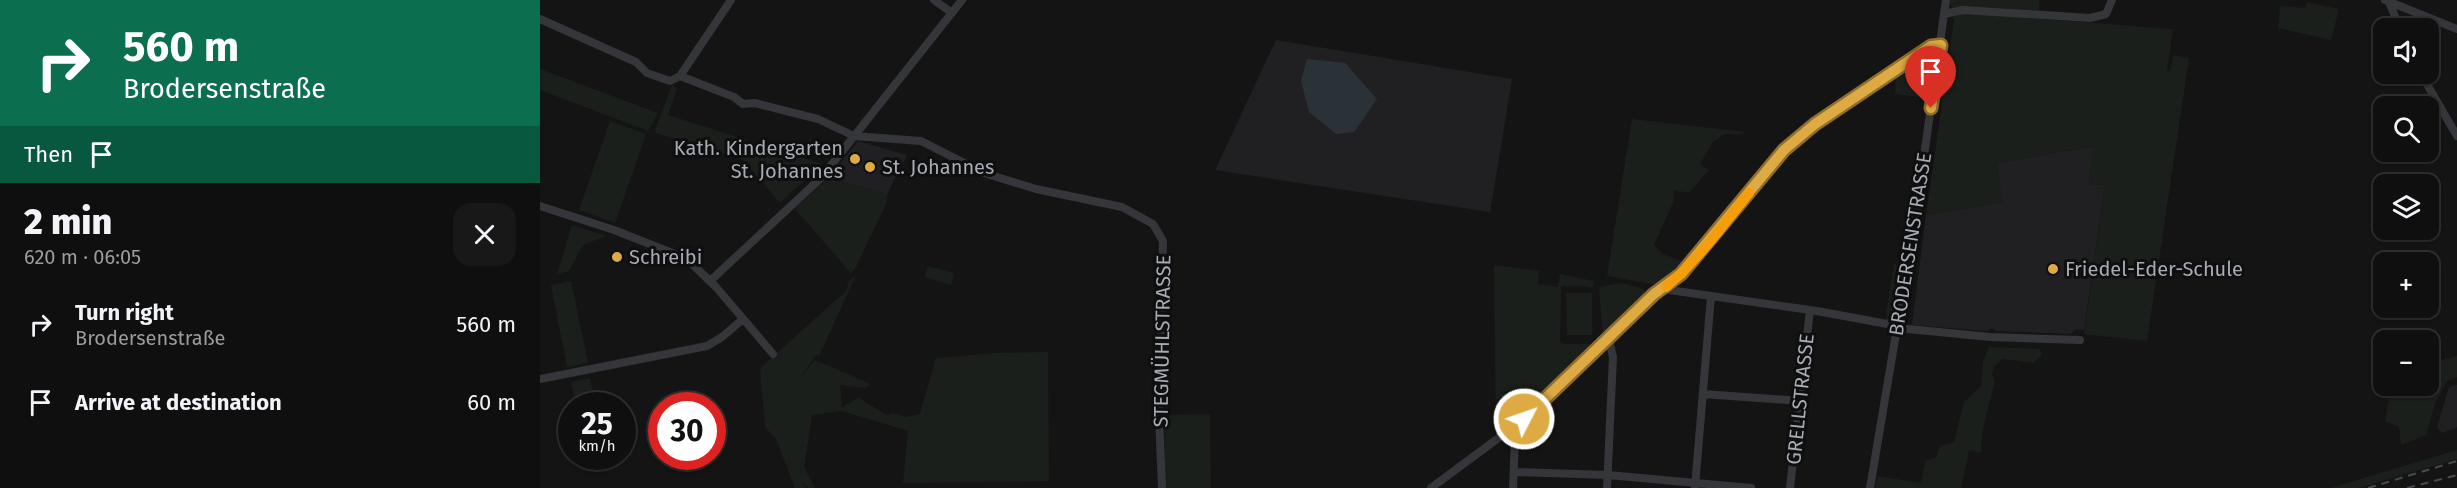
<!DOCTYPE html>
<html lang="en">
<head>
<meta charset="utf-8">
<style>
	body { margin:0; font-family:"Fira Sans",sans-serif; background:#181819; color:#f1f3f6; height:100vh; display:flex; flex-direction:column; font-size:22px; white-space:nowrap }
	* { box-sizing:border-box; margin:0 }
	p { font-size:20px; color:#9b9c9f }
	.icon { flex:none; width:33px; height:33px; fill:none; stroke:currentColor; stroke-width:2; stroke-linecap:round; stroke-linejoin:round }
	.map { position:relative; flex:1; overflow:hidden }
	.side { display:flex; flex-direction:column; background:#0f0f10; width:540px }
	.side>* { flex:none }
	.hud { background:#0b6e4f; color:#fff; overflow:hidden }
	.fabs { position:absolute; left:1833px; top:18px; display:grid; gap:12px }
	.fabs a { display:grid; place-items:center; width:66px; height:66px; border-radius:12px; background:#0f0f10; box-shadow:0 2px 4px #0004,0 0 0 2px #2f2f30; font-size:30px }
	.speed { position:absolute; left:18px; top:392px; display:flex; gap:12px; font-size:30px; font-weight:700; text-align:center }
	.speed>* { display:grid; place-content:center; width:78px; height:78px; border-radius:50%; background:#0f0f10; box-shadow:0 2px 4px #0004,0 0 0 2px #2f2f30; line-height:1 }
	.speed small { font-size:15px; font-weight:400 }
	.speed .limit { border:9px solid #d22; background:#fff; color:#111 }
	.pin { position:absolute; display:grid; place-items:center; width:51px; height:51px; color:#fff; margin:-62px -26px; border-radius:50% 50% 50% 0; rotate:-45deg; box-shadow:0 0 6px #0007 }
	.pin .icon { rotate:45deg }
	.me { position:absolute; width:66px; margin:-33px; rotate:49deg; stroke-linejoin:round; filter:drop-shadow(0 0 4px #0008) }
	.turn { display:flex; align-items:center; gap:21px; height:126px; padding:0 24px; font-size:27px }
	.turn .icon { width:78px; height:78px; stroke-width:2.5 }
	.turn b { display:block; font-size:42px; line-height:51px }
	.then { display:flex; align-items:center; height:57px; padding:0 24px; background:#0003; gap:12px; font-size:22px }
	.round { display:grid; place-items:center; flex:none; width:63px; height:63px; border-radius:18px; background:#181819 }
	.headline { display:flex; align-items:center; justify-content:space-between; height:102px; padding:0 24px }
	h1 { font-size:36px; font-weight:800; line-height:45px }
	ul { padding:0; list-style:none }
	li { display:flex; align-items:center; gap:18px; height:78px; padding:0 24px }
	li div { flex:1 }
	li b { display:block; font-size:22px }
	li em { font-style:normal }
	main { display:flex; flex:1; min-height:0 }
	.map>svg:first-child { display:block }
	.built { fill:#202022 }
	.green { fill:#1a1f1b }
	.water { fill:#2b3237 }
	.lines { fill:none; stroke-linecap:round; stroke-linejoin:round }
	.minor { stroke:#35363a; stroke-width:8 }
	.rail { stroke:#484a4f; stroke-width:2; stroke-dasharray:8 6; stroke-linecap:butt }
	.route-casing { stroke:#906e2c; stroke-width:15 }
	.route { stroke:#deaa43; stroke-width:10 }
	.slow { stroke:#f59e0b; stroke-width:10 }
	.poi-dot { fill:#deaa43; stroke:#0f0f10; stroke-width:2 }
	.labels { text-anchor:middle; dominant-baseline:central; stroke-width:6; stroke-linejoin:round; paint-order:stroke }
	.poi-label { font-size:20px; fill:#a7abb4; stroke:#0f0f10; text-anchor:start }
	.street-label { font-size:20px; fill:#a7abb4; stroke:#0f0f10 }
</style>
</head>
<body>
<main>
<section class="side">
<div class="hud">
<div class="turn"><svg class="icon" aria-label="right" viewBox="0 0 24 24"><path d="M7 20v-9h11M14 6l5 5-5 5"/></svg><div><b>560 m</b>Brodersenstraße</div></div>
<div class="then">Then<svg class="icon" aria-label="arrive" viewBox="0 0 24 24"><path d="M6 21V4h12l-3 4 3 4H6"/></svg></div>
</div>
<div class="headline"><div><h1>2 min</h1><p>620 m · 06:05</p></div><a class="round"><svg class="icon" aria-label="close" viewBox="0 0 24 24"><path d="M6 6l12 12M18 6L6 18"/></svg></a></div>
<ul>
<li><svg class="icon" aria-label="right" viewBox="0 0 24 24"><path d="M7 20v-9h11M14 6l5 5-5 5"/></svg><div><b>Turn right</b><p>Brodersenstraße</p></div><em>560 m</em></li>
<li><svg class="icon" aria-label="arrive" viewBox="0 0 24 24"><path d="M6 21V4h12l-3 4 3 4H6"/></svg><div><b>Arrive at destination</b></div><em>60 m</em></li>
</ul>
</section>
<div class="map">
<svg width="1917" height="488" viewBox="0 0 1917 488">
	<rect width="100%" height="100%" fill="#141415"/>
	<!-- built -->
	<path class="built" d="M736 40 972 79 950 212 675 170Z
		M318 141 367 155 347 194 288 178Z
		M1554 146 1549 184 1565 185 1544 330 1536 329 1531 334 1457 331 1452 328 1447 331 1372 325 1386 215 1462 202 1457 163Z
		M1917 385V427L1902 433 1897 427 1909 387Z"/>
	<!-- green -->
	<path class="green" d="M1408 0H1499V12L1417 9 1411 7Z
		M1767 2 1799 9 1791 40 1738 28 1740 6 1765 8Z
		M1423 13 1633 29 1627 71H1630L1633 55 1649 58 1607 341 1544 334 1565 185 1549 184 1553 146 1457 163 1463 202 1386 215 1414 20 1412 17Z
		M1388 52 1394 60 1388 98 1355 94 1356 75Z
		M0 69 118 113 108 131 0 90Z
		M132 85 137 88 128 115 282 164 240 203 202 159 116 133 115 130Z
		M1092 119 1206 132 1198 135 1185 134 1173 142 1160 164 1169 170 1149 193 1134 190 1133 203 1114 245 1123 254 1147 263 1123 286 1067 276Z
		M70 121 106 134 75 223 39 210Z
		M288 178 347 194 346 204 316 267 311 273 255 209Z
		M32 225 66 236 43 245 29 271 17 274Z
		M1354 264 1364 265 1356 323 1345 322Z
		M954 265 999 271 998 284 1018 287 1020 274 1054 281 1053 287 1021 286 1020 342 1023 344H1059L993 407 956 437Z
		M388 266 414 273 411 285 384 277Z
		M316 275 293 325H290L293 326 279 356 276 355 259 379 275 360 331 384 324 388 300 385 302 407 319 398 347 415 353 413 366 417 380 414 396 358 455 353 508 352 509 481 363 483 368 431 302 411 272 415 264 467 275 488H268L261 482 266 488H255L236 439 225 427 220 368 307 290 308 282Z
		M31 281 48 363 27 367 11 285Z
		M1081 283 1101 288 1108 293 1063 340 1059 287Z
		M1026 293H1052V335H1027Z
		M1449 347 1500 349 1502 355 1493 363 1463 359 1454 366 1452 374 1455 381C1450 402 1440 431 1441 453L1429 450 1421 488H1335L1337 476 1381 483 1385 461 1396 457 1400 446 1414 442 1424 402 1441 386 1443 362Z
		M1917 356V377L1907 381 1895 404 1886 435 1861 445 1859 427 1845 421 1851 386H1888L1889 364Z
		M50 378 55 405H36L31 382Z
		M670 414 671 488H625L624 415Z
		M1917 450V459L1819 488H1790Z"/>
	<!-- water -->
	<path class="water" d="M767 59 805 63 837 99 814 132 796 134 769 112 761 81Z"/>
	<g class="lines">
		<!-- minor -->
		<path class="minor" d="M394 0 412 13
			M1845 0 1917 29
			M1849 2 1860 28
			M1404 14 1423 10 1550 18 1566 14 1572 0
			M0 19 96 62 107 73 130 81 140 76 194 97 203 104 215 103 278 119 314 136 381 141 444 173 496 189 582 207 613 224 623 241 619 416 622 488
			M1858 25 1884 16
			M1881 74 1917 136
			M140 76 191 0
			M0 206 74 230 140 256 150 262 176 287 233 354
			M170 281 281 178 422 0
			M1122 289 1277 311 1358 326
			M1358 328 1450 337 1540 340
			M0 379 167 346 182 337 203 319
			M1163 394 1261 401
			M972 429 975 437 973 488
			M974 472 1068 475 1211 488
			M1155 487 1171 296
			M891 488 996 410 1114 294 1141 274 1244 150 1275 124 1391 46 1401 44
			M1067 488 1073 357 1069 340
			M1250 488 1270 310
			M1330 488 1374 227 1406 0"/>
		<!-- rail -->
		<path class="rail" d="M1828 488 1917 461
			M1867 488 1917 475"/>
	</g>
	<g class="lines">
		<!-- route casing -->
		<g class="route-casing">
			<path id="route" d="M984 419 1114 294 1141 274 1244 150 1275 124 1391 46 1401 45 1391 108"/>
		</g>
		<!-- route -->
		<use href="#route" class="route"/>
		<!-- slow -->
		<path class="slow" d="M1126 287C1158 260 1183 225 1209 193"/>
	</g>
	<!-- markers -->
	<g class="poi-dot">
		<circle cx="315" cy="159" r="6"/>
		<circle cx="330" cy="167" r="6"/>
		<circle cx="77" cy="257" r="6"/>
		<circle cx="1513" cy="269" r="6"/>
	</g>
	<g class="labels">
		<!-- poi labels -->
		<g class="poi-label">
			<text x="303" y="148" text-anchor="end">Kath. Kindergarten<tspan x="303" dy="23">St. Johannes</tspan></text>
			<text x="342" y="167">St. Johannes</text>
			<text x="89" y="257">Schreibi</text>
			<text x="1525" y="269">Friedel-Eder-Schule</text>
		</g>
		<!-- street labels -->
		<g class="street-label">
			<text transform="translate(1370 244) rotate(-81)">BRODERSENSTRASSE</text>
			<text transform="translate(622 341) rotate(-89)">STEGMÜHLSTRASSE</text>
			<text transform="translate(1260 399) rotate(-84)">GRELLSTRASSE</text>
		</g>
	</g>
</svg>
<div class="fabs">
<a><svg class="icon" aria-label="sound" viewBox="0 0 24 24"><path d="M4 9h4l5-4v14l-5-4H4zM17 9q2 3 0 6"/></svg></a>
<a><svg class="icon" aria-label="search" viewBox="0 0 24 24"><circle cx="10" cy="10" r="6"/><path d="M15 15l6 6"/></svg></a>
<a><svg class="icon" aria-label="layers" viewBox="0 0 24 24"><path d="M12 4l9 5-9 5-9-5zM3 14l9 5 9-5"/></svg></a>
<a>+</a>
<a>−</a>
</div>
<div class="speed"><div>25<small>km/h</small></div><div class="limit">30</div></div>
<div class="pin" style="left:1391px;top:108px;background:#d93025"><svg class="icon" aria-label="arrive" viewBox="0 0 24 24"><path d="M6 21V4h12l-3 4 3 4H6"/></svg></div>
<svg class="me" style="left:984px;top:419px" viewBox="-20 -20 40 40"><circle r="17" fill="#deaa43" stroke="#fff" stroke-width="3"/><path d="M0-11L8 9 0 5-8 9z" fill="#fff"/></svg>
</div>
</main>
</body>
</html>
